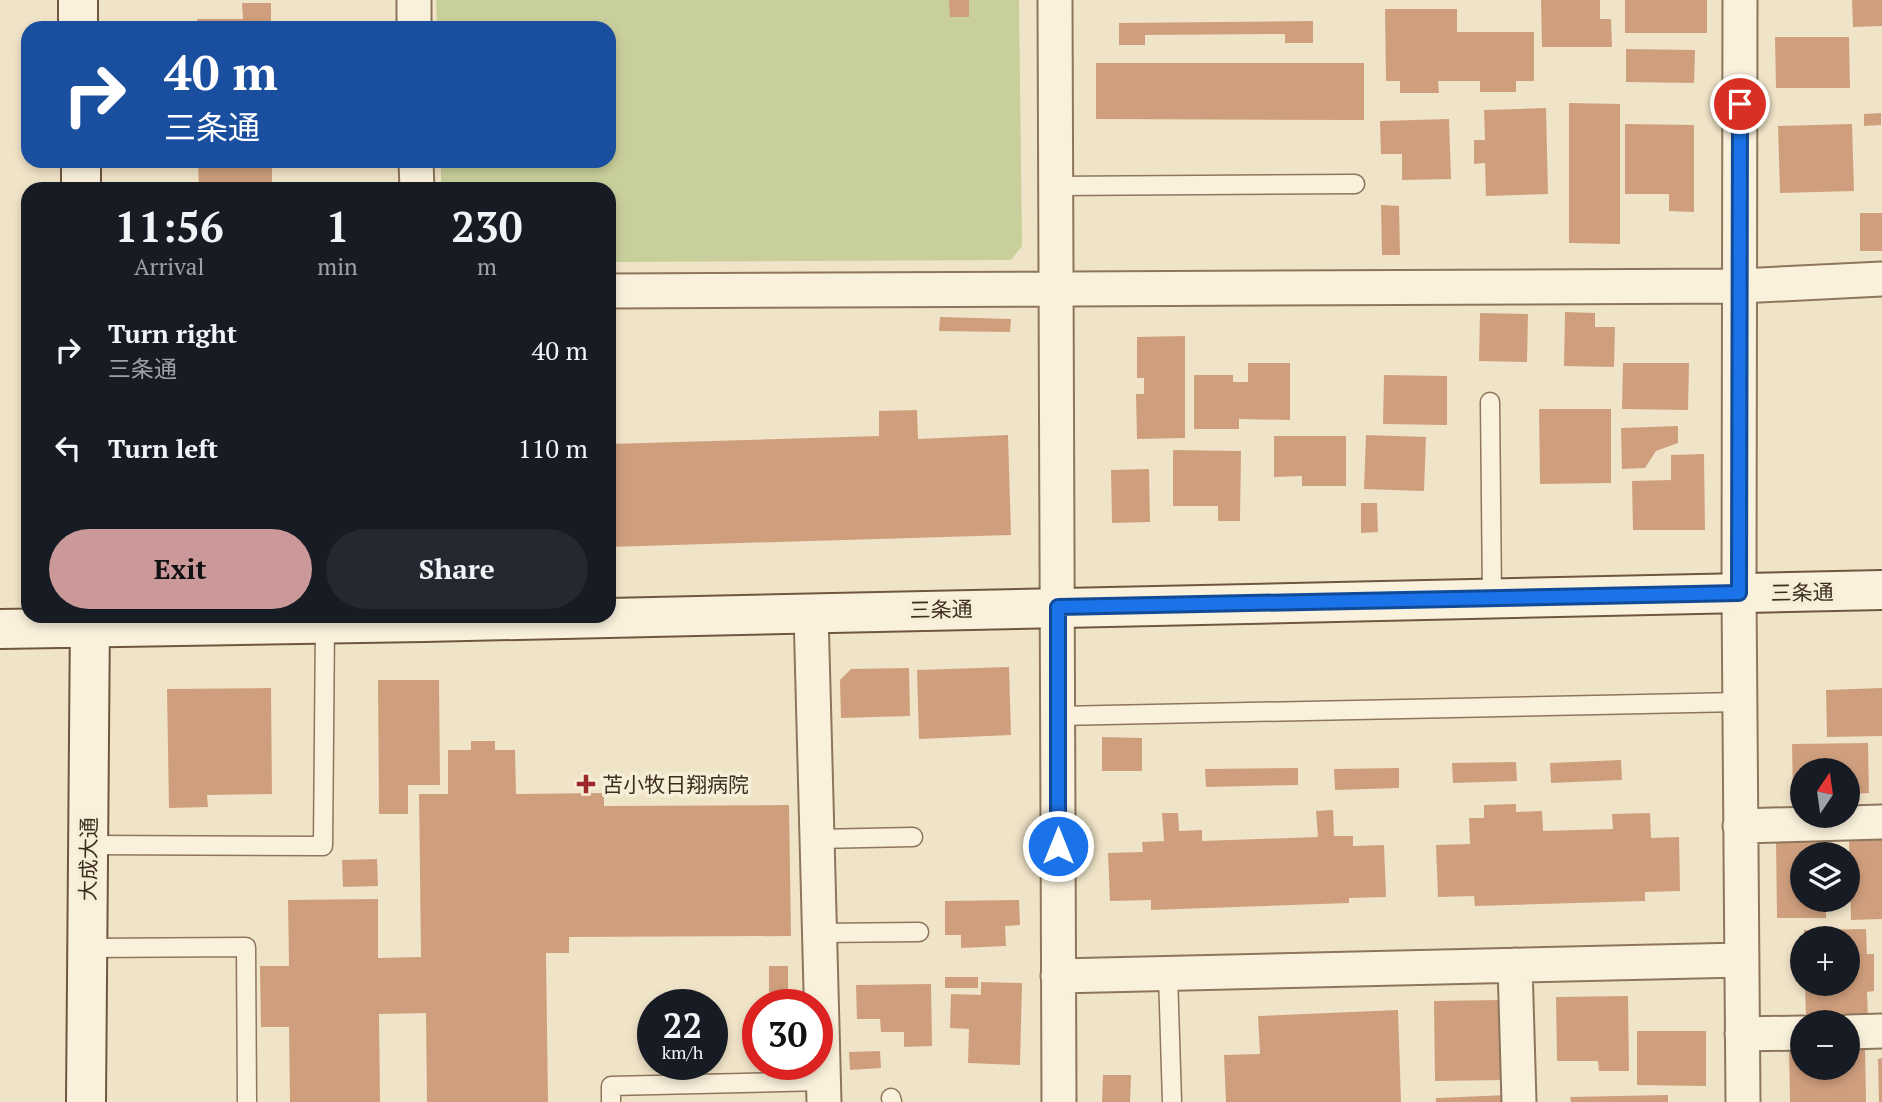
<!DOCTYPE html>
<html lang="en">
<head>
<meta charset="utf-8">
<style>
	body { margin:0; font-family:"PT Serif","Noto Sans JP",serif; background:#242831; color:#f1f3f6; height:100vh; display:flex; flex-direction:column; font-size:26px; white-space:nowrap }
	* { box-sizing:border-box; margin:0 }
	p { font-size:23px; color:#9ea1a6 }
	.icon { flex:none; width:38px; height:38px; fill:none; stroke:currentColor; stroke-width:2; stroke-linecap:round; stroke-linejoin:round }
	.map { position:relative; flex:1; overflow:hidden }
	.details { position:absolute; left:21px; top:182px; width:595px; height:441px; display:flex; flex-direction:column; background:#171b24; border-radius:21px; box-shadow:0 4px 10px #0003 }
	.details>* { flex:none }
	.banner { position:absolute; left:21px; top:21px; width:595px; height:147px; border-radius:21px; box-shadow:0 4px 10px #0003; background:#1a4fa0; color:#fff; overflow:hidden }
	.needle { width:46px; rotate:13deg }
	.tools { position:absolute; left:1790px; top:758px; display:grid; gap:14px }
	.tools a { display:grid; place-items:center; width:70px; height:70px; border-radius:50%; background:#171b24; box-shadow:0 4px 10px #0003; font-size:35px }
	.speed { position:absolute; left:637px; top:989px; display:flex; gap:14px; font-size:35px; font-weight:700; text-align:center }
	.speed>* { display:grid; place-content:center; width:91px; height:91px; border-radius:50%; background:#171b24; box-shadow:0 4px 10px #0003; line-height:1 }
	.speed small { font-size:18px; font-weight:400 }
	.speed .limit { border:10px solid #d22; background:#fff; color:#111 }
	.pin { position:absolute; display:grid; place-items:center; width:60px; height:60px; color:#fff; margin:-30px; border:4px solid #fff; border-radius:50%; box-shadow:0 2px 7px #0007 }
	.me { position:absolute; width:77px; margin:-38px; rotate:0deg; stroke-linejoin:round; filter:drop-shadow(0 0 5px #0008) }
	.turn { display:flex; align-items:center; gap:24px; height:147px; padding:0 28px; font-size:32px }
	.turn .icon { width:91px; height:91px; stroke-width:2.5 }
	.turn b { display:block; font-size:49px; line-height:60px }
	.eta { display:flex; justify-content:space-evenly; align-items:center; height:119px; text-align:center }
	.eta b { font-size:42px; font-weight:600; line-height:49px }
	.primary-button { display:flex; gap:14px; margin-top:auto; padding:14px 28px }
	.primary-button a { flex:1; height:80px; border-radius:42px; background:#cc999b; color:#111; font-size:28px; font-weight:600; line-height:80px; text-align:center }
	.primary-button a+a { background:#242831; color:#f1f3f6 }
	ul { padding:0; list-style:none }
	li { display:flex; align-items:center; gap:21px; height:98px; padding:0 28px }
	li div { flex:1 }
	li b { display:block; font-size:26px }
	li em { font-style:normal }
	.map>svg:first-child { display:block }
	.green { fill:#c9cf9b }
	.building { fill:#cf9f7d }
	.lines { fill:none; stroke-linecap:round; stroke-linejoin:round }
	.lane-casing { stroke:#8d765c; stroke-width:21 }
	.street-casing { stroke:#8d765c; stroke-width:37 }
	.secondary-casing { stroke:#6f573f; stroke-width:42 }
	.lane { stroke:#faf1dc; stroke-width:18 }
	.street { stroke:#faf1dc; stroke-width:33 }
	.secondary { stroke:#faf1dc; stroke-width:38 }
	.route-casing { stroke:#114b97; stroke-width:18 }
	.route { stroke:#1a73e8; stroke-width:12 }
	.poi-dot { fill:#9e2a2b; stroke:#f7eed8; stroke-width:2.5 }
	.labels { text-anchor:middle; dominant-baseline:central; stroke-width:7; stroke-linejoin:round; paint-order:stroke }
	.street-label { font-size:21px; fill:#3d2e20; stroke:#f7eed8 }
	.poi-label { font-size:21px; fill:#3d2e20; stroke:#f7eed8; text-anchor:start }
</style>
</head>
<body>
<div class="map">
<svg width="1882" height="1102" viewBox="0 0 1882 1102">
	<rect width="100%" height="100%" fill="#f0e4c8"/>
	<!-- green -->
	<path class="green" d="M436 0H1019L1022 246 1011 260 609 262V189H441V161H609V28H437Z"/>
	<!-- building -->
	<path class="building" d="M949 0H969V17H950Z
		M1541 0H1600V19H1611L1612 47H1542Z
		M1625 0H1707V33H1625Z
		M1852 0H1882V26L1853 27Z
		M242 3H271V28H197V19H243Z
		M1385 9H1457V32H1534V81H1516V92H1480V81H1438L1439 93H1400V81H1386Z
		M1313 21V43H1285V34L1145 35V45H1119V23Z
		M1775 37H1849L1850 88H1776Z
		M1626 49 1695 50 1694 83 1626 82Z
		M1096 63H1364V120L1096 119Z
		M1569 103 1620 104V244L1569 243Z
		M1546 108 1548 194 1486 196 1485 163 1474 164V140H1485L1484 110Z
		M1881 113V125L1864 126V114Z
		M1449 119 1451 179 1402 180V154H1381L1380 121Z
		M1625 124 1694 125V212L1669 211V194H1625Z
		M1852 124 1854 191 1780 193 1778 126Z
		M198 161H272V189H199Z
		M1381 205 1399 206 1400 255H1382Z
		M1860 213H1882V251H1860Z
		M1565 312 1595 313V327H1615L1614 367 1564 366Z
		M1480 313 1528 314 1527 362 1479 361Z
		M940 317 1011 319 1010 332 939 331Z
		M1185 336V438L1137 439 1136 394H1144V378H1137V337Z
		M1248 363H1290V420L1239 419V429H1194V375H1233V382H1248Z
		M1623 363H1689L1688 410 1622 409Z
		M1384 375 1447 376V425L1383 424Z
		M1539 409H1611V483L1540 484Z
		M917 410 918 439 1008 435 1011 535 609 547V444L879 436V411Z
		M1678 426V443L1656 451 1645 468 1622 469 1621 428Z
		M1366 435 1426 437 1424 491 1364 489Z
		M1274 436H1346V486H1302V476L1274 477Z
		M1173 450 1241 451 1240 521H1218V506H1173Z
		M1704 454 1705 530H1633L1632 481 1671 480V455Z
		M1149 469 1150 522 1112 523 1111 470Z
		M1361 503H1377L1378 532 1361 533Z
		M1009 667 1011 735 919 739 917 670Z
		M909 668 910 716 841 718 840 680 851 669Z
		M378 680H439L440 785H408V814H379Z
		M271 688 272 794 207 795 208 807 169 808 167 689Z
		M1882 688V736L1827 737 1826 690Z
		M1102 737 1142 738V771H1102Z
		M471 741H495V750H515L516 794 604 793V806L789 805 791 936 569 937V953H546L548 1102H427L426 1013 379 1014 380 1102H290L289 1027H261L260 966H289L288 900 378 899V958L421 957 419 794H448V750H471Z
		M1868 743 1869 793 1848 794V770H1802V795H1793L1792 744Z
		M1621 760 1622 780 1551 783 1550 763Z
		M1516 762 1517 781 1453 783 1452 763Z
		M1298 768V785L1206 787 1205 769Z
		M1399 768V788L1335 790 1334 769Z
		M1516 804V812L1542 811 1543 831 1613 829 1612 814 1650 813 1651 838 1679 837 1680 891 1645 892V901L1475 906 1474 896 1438 897 1436 845 1470 844 1469 818H1484V805Z
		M1333 810 1334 836H1353V846L1384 845 1386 897 1349 898V903L1151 910V900L1110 901 1108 853 1143 852 1142 842 1164 841 1162 813H1178L1179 831 1202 830V841L1318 837 1316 811Z
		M1849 838H1882V919L1851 920Z
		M1776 839H1825V854H1802V900H1826V918H1777Z
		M377 859 378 886 343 887 342 860Z
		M1019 900 1020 925 1005 926 1006 946 961 948V935H945V901Z
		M1866 929 1867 954H1874V991L1867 992 1868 1018 1806 1019 1805 984H1848V938H1804V930Z
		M769 966H788V991L769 992Z
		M945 977H978V988H945Z
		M981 982 1022 983 1020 1065 968 1063 969 1029 950 1028 951 994 981 995Z
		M931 984 932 1046 904 1047V1032H881L880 1019H857L856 985Z
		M1628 996 1629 1071H1599L1598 1061H1557L1556 997Z
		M1501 1000 1503 1080 1435 1081 1434 1001Z
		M1398 1010 1401 1102H1226L1224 1055 1260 1054 1258 1016Z
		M1637 1031H1706V1086L1637 1085Z
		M1865 1044 1866 1102H1790L1789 1046H1802V1068H1848V1045Z
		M880 1051 881 1068 850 1070 849 1052Z
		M1882 1058V1102H1879L1878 1059Z
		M1103 1075H1131L1130 1102H1102Z
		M1508 1095V1102H1436V1098Z
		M1668 1095V1102H1571L1570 1097Z"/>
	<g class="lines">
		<!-- lane casing -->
		<g class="lane-casing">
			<path id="lane" d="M1055 186 1355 184
				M1490 402 1492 598
				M1058 716 1739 702
				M816 839 913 837
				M88 845 323 846 325 624
				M819 933 919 932
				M87 948 246 947 247 1102
				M1168 974 1172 1102
				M891 1098 892 1102
				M611 1102V1086L823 1081"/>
		</g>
		<!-- street casing -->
		<g class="street-casing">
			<path id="street" d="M414 0V28
				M1055 0 1059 1102
				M1740 0 1739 593 1743 1102
				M416 161 417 189
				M609 291 1740 286 1882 279
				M811 612 824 1102
				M1740 826 1882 822
				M1515 965 1519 1102
				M1058 976 1741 960
				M1848 1032 1882 1031
				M1742 1034 1802 1033"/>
		</g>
		<!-- secondary casing -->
		<g class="secondary-casing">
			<path id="secondary" d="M78 0V28
				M81 161V189
				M0 629 424 622 1882 590
				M86 1102 90 616"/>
		</g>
		<!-- lane -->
		<use href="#lane" class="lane"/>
		<!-- street -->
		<use href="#street" class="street"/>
		<!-- secondary -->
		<use href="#secondary" class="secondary"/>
	</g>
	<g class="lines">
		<!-- route casing -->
		<g class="route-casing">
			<path id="route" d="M1058 846V607L1739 593 1740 104"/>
		</g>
		<!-- route -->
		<use href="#route" class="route"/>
	</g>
	<!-- markers -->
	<path class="poi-dot" d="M582.5 773.5h7v7h7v7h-7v7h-7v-7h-7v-7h7z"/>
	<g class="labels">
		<!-- street labels -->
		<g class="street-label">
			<text transform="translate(1802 592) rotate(-1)">三条通</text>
			<text transform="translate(941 609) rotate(-1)">三条通</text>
			<text transform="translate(88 859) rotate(-89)">大成大通</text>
		</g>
		<!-- poi labels -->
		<g class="poi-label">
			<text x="602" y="784">苫小牧日翔病院</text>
		</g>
	</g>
</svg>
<div class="tools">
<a><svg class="needle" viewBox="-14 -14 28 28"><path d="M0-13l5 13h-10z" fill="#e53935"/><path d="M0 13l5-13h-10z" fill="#9ea1a6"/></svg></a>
<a><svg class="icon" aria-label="layers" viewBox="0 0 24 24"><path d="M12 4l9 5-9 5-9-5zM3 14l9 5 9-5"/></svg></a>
<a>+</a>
<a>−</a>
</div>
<div class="speed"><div>22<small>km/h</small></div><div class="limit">30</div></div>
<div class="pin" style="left:1740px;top:104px;background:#d93025"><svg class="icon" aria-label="arrive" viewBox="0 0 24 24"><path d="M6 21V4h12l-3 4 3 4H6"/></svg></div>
<svg class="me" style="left:1058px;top:846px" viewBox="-20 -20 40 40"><circle r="17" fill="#1a73e8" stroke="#fff" stroke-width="3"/><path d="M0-11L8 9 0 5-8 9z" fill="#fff"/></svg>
<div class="banner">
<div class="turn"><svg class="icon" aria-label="right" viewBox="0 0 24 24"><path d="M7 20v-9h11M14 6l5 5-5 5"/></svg><div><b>40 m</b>三条通</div></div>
</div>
<section class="details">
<div class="eta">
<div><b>11:56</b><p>Arrival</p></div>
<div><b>1</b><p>min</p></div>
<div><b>230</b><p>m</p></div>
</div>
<ul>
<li><svg class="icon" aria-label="right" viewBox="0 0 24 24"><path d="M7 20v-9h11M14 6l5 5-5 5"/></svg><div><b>Turn right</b><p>三条通</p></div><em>40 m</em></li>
<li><svg class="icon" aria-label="left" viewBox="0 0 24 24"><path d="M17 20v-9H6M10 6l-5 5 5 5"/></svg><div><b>Turn left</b></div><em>110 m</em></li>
</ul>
<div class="primary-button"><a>Exit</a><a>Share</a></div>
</section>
</div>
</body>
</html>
